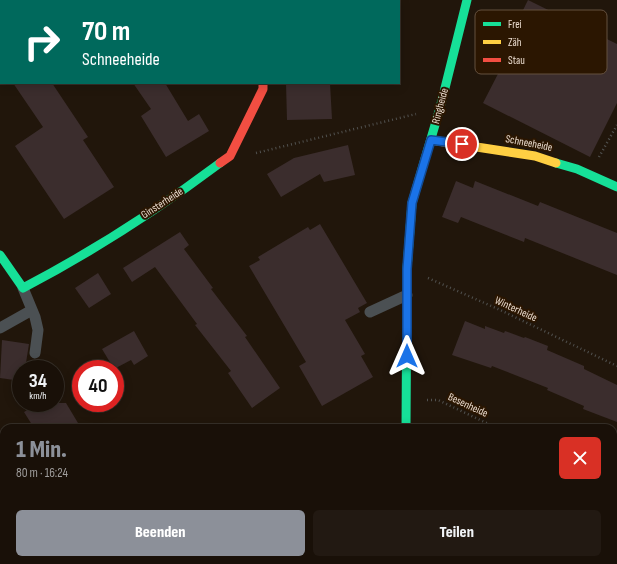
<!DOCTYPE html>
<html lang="de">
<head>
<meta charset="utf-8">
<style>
	body { margin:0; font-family:"Sofia Sans Condensed",sans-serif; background:#221912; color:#f1f3f6; height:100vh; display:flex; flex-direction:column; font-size:15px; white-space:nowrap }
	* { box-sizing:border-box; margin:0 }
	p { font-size:13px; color:#9f9d9c }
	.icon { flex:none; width:22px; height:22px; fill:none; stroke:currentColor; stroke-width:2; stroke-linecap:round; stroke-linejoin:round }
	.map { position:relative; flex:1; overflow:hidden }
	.details { position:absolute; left:0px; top:424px; width:617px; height:140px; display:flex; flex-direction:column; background:#191008; border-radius:12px 12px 0 0; box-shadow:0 2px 10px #0003,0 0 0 1px #373029 }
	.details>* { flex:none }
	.banner { position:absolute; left:0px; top:0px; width:400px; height:84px; box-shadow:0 2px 10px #0003,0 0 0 1px #373029; background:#00695c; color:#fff; overflow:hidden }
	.speed { position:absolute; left:12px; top:360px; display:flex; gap:8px; font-size:20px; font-weight:700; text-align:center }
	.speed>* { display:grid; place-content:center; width:52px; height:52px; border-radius:50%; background:#191008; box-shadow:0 2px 10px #0003,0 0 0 1px #373029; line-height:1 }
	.speed small { font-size:10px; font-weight:400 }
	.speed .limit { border:6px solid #d22; background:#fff; color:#111 }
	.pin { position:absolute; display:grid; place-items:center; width:34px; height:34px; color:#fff; margin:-17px; border:2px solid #fff; border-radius:50%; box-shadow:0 1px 4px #0007 }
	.me { position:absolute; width:44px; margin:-22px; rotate:0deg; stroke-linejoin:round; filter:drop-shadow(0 0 3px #0008) }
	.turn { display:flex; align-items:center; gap:14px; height:84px; padding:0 16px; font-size:18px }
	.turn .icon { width:52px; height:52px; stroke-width:2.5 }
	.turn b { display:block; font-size:28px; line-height:34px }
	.round { display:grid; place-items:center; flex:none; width:42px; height:42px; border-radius:6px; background:#221912 }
	.head { display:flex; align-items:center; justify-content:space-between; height:68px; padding:0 16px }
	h1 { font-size:24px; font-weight:800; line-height:30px; color:#8c9099 }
	.primary-button { display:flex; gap:8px; margin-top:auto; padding:8px 16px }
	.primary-button a { flex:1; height:46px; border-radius:6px; background:#8c9099; color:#fff; font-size:16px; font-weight:800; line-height:46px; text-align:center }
	.primary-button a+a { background:#221912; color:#f1f3f6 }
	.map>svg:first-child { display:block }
	.building { fill:#3b2d2d }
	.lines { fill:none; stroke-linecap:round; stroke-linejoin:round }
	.path { stroke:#51514f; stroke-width:2.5; stroke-dasharray:1 3; stroke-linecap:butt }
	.lane { stroke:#4b5053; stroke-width:11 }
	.street { stroke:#4b5053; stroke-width:22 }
	.fast { stroke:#16e098; stroke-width:9 }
	.slow { stroke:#ffcf43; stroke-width:9 }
	.jam { stroke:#f24e42; stroke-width:9 }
	.route-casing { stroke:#114b97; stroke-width:10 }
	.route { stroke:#1a73e8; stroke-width:7 }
	.labels { text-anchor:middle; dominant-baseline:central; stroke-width:4; stroke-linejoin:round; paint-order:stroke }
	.street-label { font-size:11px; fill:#ebdccf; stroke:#2b1601 }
	.key { fill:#2b1601; stroke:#65513f; stroke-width:1 }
	.key-label { font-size:11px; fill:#ebdccf }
</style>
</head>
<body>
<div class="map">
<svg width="617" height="564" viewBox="0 0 617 564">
	<rect width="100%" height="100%" fill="#21160b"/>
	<!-- building -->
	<path class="building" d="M528 0 617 44V103L590 157 483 103 500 70 495 67Z
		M13 83H52L88 137 83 140 114 187 64 219 15 146 43 127Z
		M133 83H165L188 121 199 114 209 131 166 157 141 116 151 109Z
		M286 83H330L332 119 287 120Z
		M348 145 355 175 324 182 320 174 281 197 267 174 294 158Z
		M456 181 473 188 475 181 538 206 540 202 617 233V275L525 238 524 242 461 217 458 223 442 217Z
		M320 224 367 303 358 308 360 312 345 320 365 354 361 356 373 377 322 406 299 366 306 362 249 266 260 260 258 257 308 227 310 230Z
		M180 232 189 245 184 249 213 288 211 289 247 336 245 337 280 388 252 408 228 373 231 371 195 325 197 324 155 267 132 282 123 268Z
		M98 273 111 294 89 308 75 288Z
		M465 321 485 329V326L504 333 505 331 524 338 525 337 548 346 547 350 584 366V369L617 385V422L583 409 584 406 547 390 548 388 492 366 491 368 452 355Z
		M134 331 148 356 134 365 131 360 114 369 102 349Z
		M2 340 29 344 25 369H21V381L0 378Z
		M39 403H66L81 428H34L24 412Z"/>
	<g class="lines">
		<!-- path -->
		<path class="path" d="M256 153 416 114
			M599 157 617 125
			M428 278 498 309 617 366
			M427 400H438L497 428
			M613 483 617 484
			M561 560 570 564
			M375 564V560"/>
		<!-- lane -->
		<path class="lane" d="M23 288 35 317 38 330 35 353
			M370 312 407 295
			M0 328 32 310"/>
		<!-- street -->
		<path class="street" d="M258 0V1
			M408 560V564"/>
		<!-- fast -->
		<path class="fast" d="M556 163 577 169 617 187
			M0 255 23 288C90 253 160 208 220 163
			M406 428 407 269 412 203 440 108 467 0"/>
		<!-- slow -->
		<path class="slow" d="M431 140 535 156 556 163"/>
		<!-- jam -->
		<path class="jam" d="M220 163 230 156 263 89V83"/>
	</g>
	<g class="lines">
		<!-- route casing -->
		<g class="route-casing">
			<path id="route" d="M407 356V269L412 203 431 140 462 144"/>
		</g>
		<!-- route -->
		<use href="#route" class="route"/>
	</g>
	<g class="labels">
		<!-- street labels -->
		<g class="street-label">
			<text transform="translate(440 106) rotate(-75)">Ringheide</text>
			<text transform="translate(529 143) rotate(11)">Schneeheide</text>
			<text transform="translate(162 203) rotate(-33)">Ginsterheide</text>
			<text transform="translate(516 309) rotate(25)">Winterheide</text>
			<text transform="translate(468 405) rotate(25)">Besenheide</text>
		</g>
	</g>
	<!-- legend -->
	<rect x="475" y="10" width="132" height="64" rx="6" class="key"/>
	<rect x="483" y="22" width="18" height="4" fill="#16e098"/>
	<rect x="483" y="40" width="18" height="4" fill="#ffcf43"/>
	<rect x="483" y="58" width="18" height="4" fill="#f24e42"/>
	<g class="key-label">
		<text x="508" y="28">Frei</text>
		<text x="508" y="46">Zäh</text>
		<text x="508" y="64">Stau</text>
	</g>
</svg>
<div class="speed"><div>34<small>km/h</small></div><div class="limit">40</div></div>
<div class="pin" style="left:462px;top:144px;background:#d93025"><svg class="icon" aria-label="arrive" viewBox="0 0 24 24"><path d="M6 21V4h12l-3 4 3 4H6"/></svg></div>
<svg class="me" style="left:407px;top:356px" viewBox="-20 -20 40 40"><path d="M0-17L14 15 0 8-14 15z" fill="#1a73e8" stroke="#fff" stroke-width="4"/></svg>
<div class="banner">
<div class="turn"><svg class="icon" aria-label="right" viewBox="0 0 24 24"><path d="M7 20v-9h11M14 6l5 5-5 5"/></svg><div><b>70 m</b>Schneeheide</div></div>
</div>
<section class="details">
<div class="head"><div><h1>1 Min.</h1><p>80 m · 16:24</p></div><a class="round" style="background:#d93025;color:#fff"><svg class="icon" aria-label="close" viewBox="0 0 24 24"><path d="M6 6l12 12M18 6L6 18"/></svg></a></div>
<div class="primary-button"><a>Beenden</a><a>Teilen</a></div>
</section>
</div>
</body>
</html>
